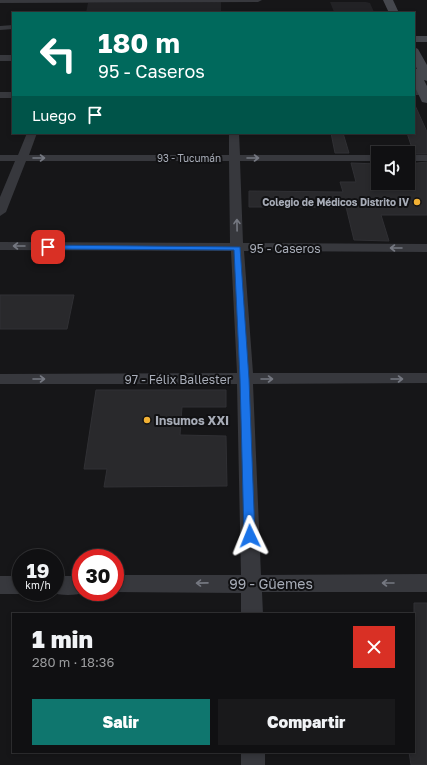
<!DOCTYPE html>
<html lang="es">
<head>
<meta charset="utf-8">
<style>
	body { margin:0; font-family:"Golos Text",sans-serif; background:#19191b; color:#f1f3f6; height:100vh; display:flex; flex-direction:column; font-size:15px; white-space:nowrap }
	* { box-sizing:border-box; margin:0 }
	p { font-size:13px; color:#9c9d9f }
	.icon { flex:none; width:22px; height:22px; fill:none; stroke:currentColor; stroke-width:2; stroke-linecap:round; stroke-linejoin:round }
	.map { position:relative; flex:1; overflow:hidden }
	.details { position:absolute; left:12px; top:613px; width:403px; height:140px; display:flex; flex-direction:column; background:#101012; border-radius:0px; box-shadow:0 2px 6px #0003,0 0 0 1px #303032 }
	.details>* { flex:none }
	.top-card { position:absolute; left:12px; top:12px; width:403px; height:122px; border-radius:0px; box-shadow:0 2px 6px #0003,0 0 0 1px #303032; background:#00695c; color:#fff; overflow:hidden }
	.controls { position:absolute; left:371px; top:146px; display:grid; gap:8px }
	.controls a { display:grid; place-items:center; width:44px; height:44px; border-radius:0px; background:#101012; box-shadow:0 2px 6px #0003,0 0 0 1px #303032; font-size:20px }
	.speed { position:absolute; left:12px; top:549px; display:flex; gap:8px; font-size:20px; font-weight:700; text-align:center }
	.speed>* { display:grid; place-content:center; width:52px; height:52px; border-radius:50%; background:#101012; box-shadow:0 2px 6px #0003,0 0 0 1px #303032; line-height:1 }
	.speed small { font-size:10px; font-weight:400 }
	.speed .limit { border:6px solid #d22; background:#fff; color:#111 }
	.pin { position:absolute; display:grid; place-items:center; width:34px; height:34px; color:#fff; margin:-17px; border-radius:8px; box-shadow:0 2px 6px #0006 }
	.me { position:absolute; width:44px; margin:-22px; rotate:358deg; stroke-linejoin:round; filter:drop-shadow(0 0 3px #0008) }
	.turn { display:flex; align-items:center; gap:14px; height:84px; padding:0 20px; font-size:18px }
	.turn .icon { width:52px; height:52px; stroke-width:2.5 }
	.turn b { display:block; font-size:28px; line-height:34px }
	.then { display:flex; align-items:center; height:38px; padding:0 20px; background:#0003; gap:8px; font-size:15px }
	.round { display:grid; place-items:center; flex:none; width:42px; height:42px; border-radius:0px; background:#19191b }
	.overview { display:flex; align-items:center; justify-content:space-between; height:68px; padding:0 20px }
	h1 { font-size:24px; font-weight:800; line-height:30px }
	.cta { display:flex; gap:8px; margin-top:auto; padding:8px 20px }
	.cta a { flex:1; height:46px; border-radius:0px; background:#0f766e; color:#fff; font-size:16px; font-weight:800; line-height:46px; text-align:center }
	.cta a+a { background:#19191b; color:#f1f3f6 }
	.map>svg:first-child { display:block }
	.built { fill:#222225 }
	.building { fill:#29292c; stroke:#303034 }
	.lines { fill:none; stroke-linecap:round; stroke-linejoin:round }
	.street { fill:#37383d; fill-rule:evenodd }
	.secondary { fill:#45474d; fill-rule:evenodd }
	.oneway { stroke:#757881 }
	.route { fill:#1a73e8; stroke:#114b97 }
	.poi-dot { fill:#f2b134; stroke:#111113; stroke-width:1.5 }
	.labels { text-anchor:middle; dominant-baseline:central; stroke-width:4; stroke-linejoin:round; paint-order:stroke }
	.far-street-label { font-size:10px; fill:#a8adb8; stroke:#111113 }
	.far-poi-label { font-size:10px; font-weight:bold; fill:#a8adb8; stroke:#111113; text-anchor:end }
	.street-label { font-size:12px; fill:#a8adb8; stroke:#111113 }
	.poi-label { font-size:12px; font-weight:bold; fill:#a8adb8; stroke:#111113; text-anchor:start }
	.near-street-label { font-size:14px; fill:#a8adb8; stroke:#111113 }
</style>
</head>
<body>
<div class="map">
<svg width="427" height="765" viewBox="0 0 427 765">
	<rect width="100%" height="100%" fill="#161618"/>
	<!-- built -->
	<path class="built" d="M221 2V13H86L88 3Z
		M330 2H366L370 3 374 12H334Z"/>
	<!-- building -->
	<path class="building" d="M414 103 427 132V154H414L407 133H414Z
		M331 133H343L349 153H335Z
		M427 162V215H381L389 241 354 240 346 207H249V191L343 192 340 182H356L351 163 378 164V183H408V164Z
		M0 295H74L67 329H0Z
		M96 390H226V407H182L180 435 226 436 227 486 104 487 107 469H84Z
		M414 603H427V765H411L409 752H414Z"/>
	<g class="lines">
		<!-- street -->
		<path class="street" d="M0 0H262L258 2 0 3Z
			M13 25V29L0 30V26Z
			M0 55H13V61H0Z
			M414 89H427V95H414Z
			M0 92H13V98H0Z
			M27 133H37L29 155H229V133H239L240 155H378V161H240L243 243 427 244V252L244 251 253 373H427V383L253 384 261 575 427 574V592H262L263 614H241V593L112 592H115V575H241L237 384H0V374L237 373 231 251 0 250V242L230 243 229 161H26L6 212 0 216V197L15 161H0V155H18Z
			M408 155H427V161H408Z
			M0 576H21V592H26L21 594H0Z
			M55 576H81V592H86C76 596 60 596 50 592H55Z
			M241 752H265V765H241Z"/>
		<!-- secondary -->
		<path class="secondary" d="M383 0H393L399 13H389Z
			M414 36H427V42H414Z
			M414 47 418 49 427 65V81L424 80 427 86V103L422 102 414 85V68L417 69 414 63Z"/>
	</g>
	<!-- one-way arrows -->
	<defs><path id="oneway-shaft" d="M-6 0H5M1.5-3L5.5 0L1.5 3" fill="none" stroke-width="1.6" stroke-linecap="round" stroke-linejoin="round"/></defs>
	<g class="oneway">
		<use href="#oneway-shaft" transform="translate(39 158)"/>
		<use href="#oneway-shaft" transform="translate(253 158)"/>
		<use href="#oneway-shaft" transform="translate(237 225) rotate(-91)"/>
		<use href="#oneway-shaft" transform="translate(19 246) rotate(-180)"/>
		<use href="#oneway-shaft" transform="translate(396 248) rotate(180)"/>
		<use href="#oneway-shaft" transform="translate(39 379)"/>
		<use href="#oneway-shaft" transform="translate(267 379)"/>
		<use href="#oneway-shaft" transform="translate(397 379)"/>
		<use href="#oneway-shaft" transform="translate(202 583) rotate(179)"/>
		<use href="#oneway-shaft" transform="translate(388 583) rotate(180)"/>
	</g>
	<!-- route -->
	<path class="route" d="M45 245 240 247 249 379 255 536 254 539H246L244 536 240 379 234 250 48 249 44 247Z"/>
	<!-- markers -->
	<g class="poi-dot">
		<circle cx="417" cy="202" r="4"/>
		<circle cx="147" cy="420" r="4"/>
	</g>
	<g class="labels">
		<!-- far-street labels -->
		<g class="far-street-label">
			<text x="189" y="158">93 - Tucumán</text>
		</g>
		<!-- far-poi labels -->
		<g class="far-poi-label">
			<text x="409" y="202">Colegio de Médicos Distrito IV</text>
		</g>
		<!-- street labels -->
		<g class="street-label">
			<text x="285" y="248">95 - Caseros</text>
			<text x="178" y="379">97 - Félix Ballester</text>
		</g>
		<!-- poi labels -->
		<g class="poi-label">
			<text x="155" y="420">Insumos XXI</text>
		</g>
		<!-- near-street labels -->
		<g class="near-street-label">
			<text x="271" y="583">99 - Güemes</text>
		</g>
	</g>
</svg>
<div class="controls">
<a><svg class="icon" aria-label="sound" viewBox="0 0 24 24"><path d="M4 9h4l5-4v14l-5-4H4zM17 9q2 3 0 6"/></svg></a>
</div>
<div class="speed"><div>19<small>km/h</small></div><div class="limit">30</div></div>
<div class="pin" style="left:48px;top:247px;background:#d93025"><svg class="icon" aria-label="arrive" viewBox="0 0 24 24"><path d="M6 21V4h12l-3 4 3 4H6"/></svg></div>
<svg class="me" style="left:250px;top:536px" viewBox="-20 -20 40 40"><path d="M0-17L14 15 0 8-14 15z" fill="#1a73e8" stroke="#fff" stroke-width="4"/></svg>
<div class="top-card">
<div class="turn"><svg class="icon" aria-label="left" viewBox="0 0 24 24"><path d="M17 20v-9H6M10 6l-5 5 5 5"/></svg><div><b>180 m</b>95 - Caseros</div></div>
<div class="then">Luego<svg class="icon" aria-label="arrive" viewBox="0 0 24 24"><path d="M6 21V4h12l-3 4 3 4H6"/></svg></div>
</div>
<section class="details">
<div class="overview"><div><h1>1 min</h1><p>280 m · 18:36</p></div><a class="round" style="background:#d93025;color:#fff"><svg class="icon" aria-label="close" viewBox="0 0 24 24"><path d="M6 6l12 12M18 6L6 18"/></svg></a></div>
<div class="cta"><a>Salir</a><a>Compartir</a></div>
</section>
</div>
</body>
</html>
